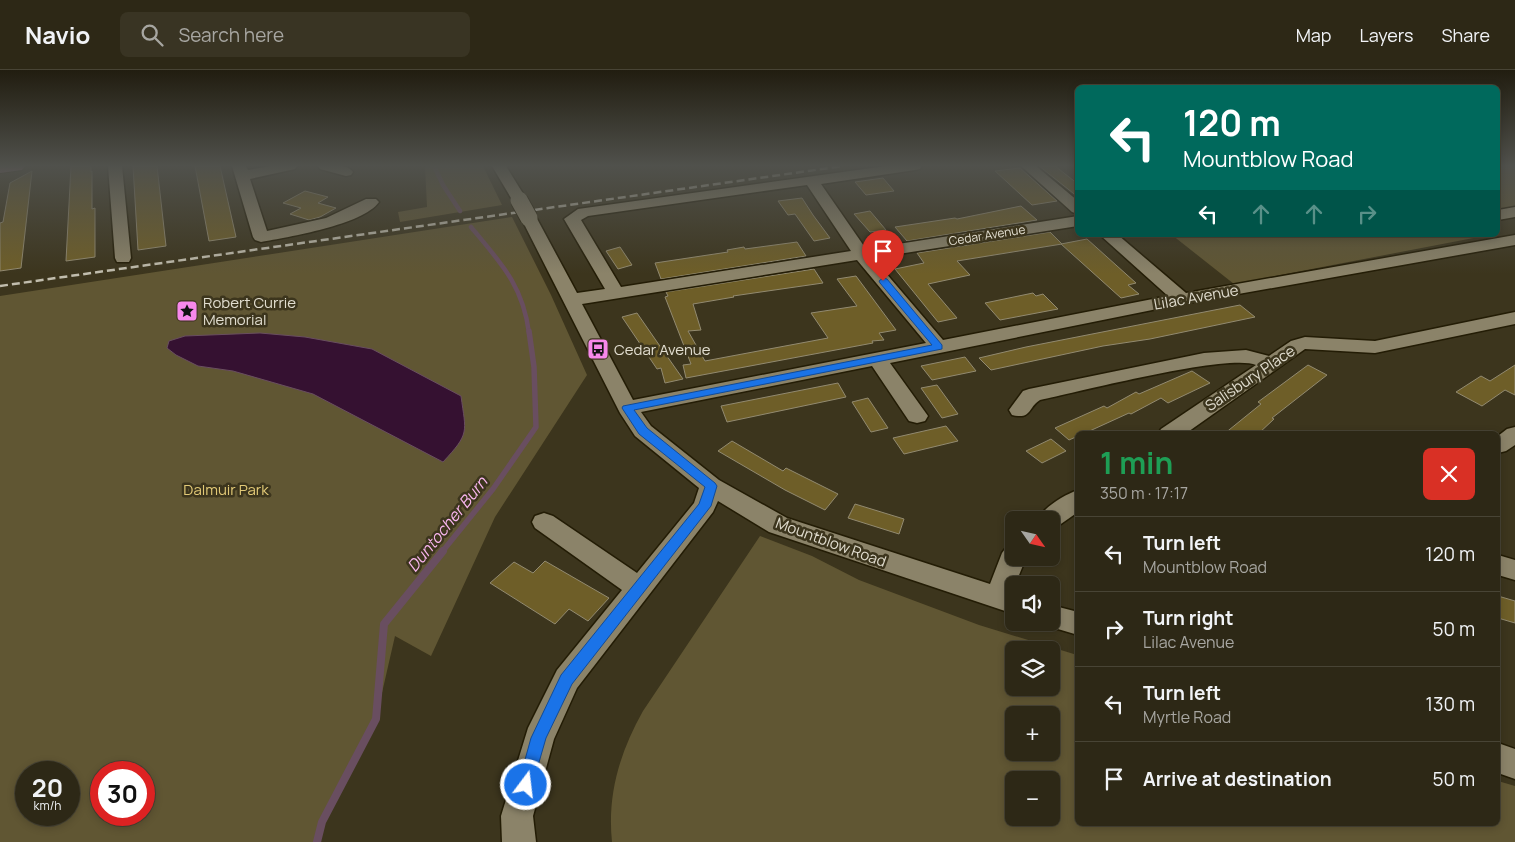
<!DOCTYPE html>
<html lang="en">
<head>
<meta charset="utf-8">
<style>
	body { margin:0; font-family:Manrope,sans-serif; background:#393423; color:#f1f3f6; height:100vh; display:flex; flex-direction:column; font-size:19px; white-space:nowrap }
	* { box-sizing:border-box; margin:0 }
	p { font-size:16px; color:#a7a6a1 }
	.icon { flex:none; width:28px; height:28px; fill:none; stroke:currentColor; stroke-width:2; stroke-linecap:round; stroke-linejoin:round }
	.map { position:relative; flex:1; overflow:hidden }
	.panel { position:absolute; left:1075px; top:361px; width:425px; height:395px; display:flex; flex-direction:column; background:#2d2816; border-radius:8px; box-shadow:0 2px 8px #0003,0 0 0 1px #484435 }
	.panel>* { flex:none }
	.top-card { position:absolute; left:1075px; top:15px; width:425px; height:152px; border-radius:8px; box-shadow:0 2px 8px #0003,0 0 0 1px #484435; background:#00695c; color:#fff; overflow:hidden }
	.needle { width:32px; rotate:124deg }
	.buttons { position:absolute; left:1005px; top:441px; display:grid; gap:10px }
	.buttons a { display:grid; place-items:center; width:55px; height:55px; border-radius:8px; background:#2d2816; box-shadow:0 2px 8px #0003,0 0 0 1px #484435; font-size:25px }
	.speed { position:absolute; left:15px; top:691px; display:flex; gap:10px; font-size:25px; font-weight:700; text-align:center }
	.speed>* { display:grid; place-content:center; width:65px; height:65px; border-radius:50%; background:#2d2816; box-shadow:0 2px 8px #0003,0 0 0 1px #484435; line-height:1 }
	.speed small { font-size:12px; font-weight:400 }
	.speed .limit { border:8px solid #d22; background:#fff; color:#111 }
	.pin { position:absolute; display:grid; place-items:center; width:42px; height:42px; color:#fff; margin:-51px -21px; border-radius:50% 50% 50% 0; rotate:-45deg; box-shadow:0 0 5px #0007 }
	.pin .icon { rotate:45deg }
	.me { position:absolute; width:55px; margin:-28px; rotate:15deg; stroke-linejoin:round; filter:drop-shadow(0 0 4px #0008) }
	.turn { display:flex; align-items:center; gap:18px; height:105px; padding:0 25px; font-size:22px }
	.turn .icon { width:65px; height:65px; stroke-width:2.5 }
	.turn b { display:block; font-size:35px; line-height:42px }
	.lanes { display:flex; align-items:center; height:48px; padding:0 25px; background:#0003; justify-content:center; gap:25px; direction:ltr }
	.lanes .off { opacity:.35 }
	.round { display:grid; place-items:center; flex:none; width:52px; height:52px; border-radius:8px; background:#393423 }
	.summary { display:flex; align-items:center; justify-content:space-between; height:85px; padding:0 25px }
	h1 { font-size:30px; font-weight:700; line-height:38px; color:#1e9e55 }
	ul { padding:0; list-style:none }
	li { display:flex; align-items:center; gap:15px; height:75px; padding:0 25px; border-top:1px solid #484435 }
	li div { flex:1 }
	li b { display:block; font-size:19px }
	li em { font-style:normal }
	header { display:flex; align-items:center; gap:30px; box-sizing:border-box; height:70px; padding:0 25px; background:#2d2816; border-bottom:1px solid #484435 }
	header strong { font-size:24px }
	nav { display:flex; gap:28px; margin-inline-start:auto; font-size:18px }
	.search { width:350px; height:45px; background:#393423; display:flex; align-items:center; gap:12px; box-sizing:border-box; padding:0 18px; border-radius:8px; color:#a7a6a1; font-size:19px }
	.map>svg:first-child { display:block }
	.green { fill:#605633; fill-rule:evenodd }
	.water { fill:#351131; stroke:#694e60 }
	.lines { fill:none; stroke-linecap:round; stroke-linejoin:round }
	.stream-far2 { stroke:#694e60; stroke-width:4.5 }
	.stream-far1 { stroke:#694e60; stroke-width:5.5 }
	.stream { stroke:#694e60; stroke-width:8 }
	.building { fill:#6e5e28; stroke:#928a70 }
	.minor-casing { stroke:#231c05; stroke-width:3 }
	.major-casing { stroke:#231c05; stroke-width:2 }
	.minor { fill:#8b8369; fill-rule:evenodd }
	.major { fill:#a86c95; fill-rule:evenodd }
	.rail { stroke:#c1bdad; stroke-width:2.5; stroke-dasharray:8 4; stroke-linecap:butt }
	.minor-bridge-casing { stroke:#231c05; stroke-width:19; stroke-linecap:butt }
	.minor-bridge { stroke:#8b8369; stroke-width:17 }
	.route { fill:#1a73e8; stroke:#114b97 }
	.labels { text-anchor:middle; dominant-baseline:central; stroke-width:5; stroke-linejoin:round; paint-order:stroke }
	.far-street-label { font-size:12px; fill:#e1ddcf; stroke:#3c351d }
	.street-label { font-size:15px; fill:#e1ddcf; stroke:#3c351d }
	.poi-label { font-size:15px; fill:#e1ddcf; stroke:#3c351d; text-anchor:start }
	.park-label { font-size:15px; fill:#e2c977; stroke:#3c351d }
	.water-label { font-size:16px; font-style:italic; fill:#f9b6ef; stroke:#3c351d }
</style>
</head>
<body>
<header>
<strong>Navio</strong>
<div class="search"><svg class="icon" aria-label="search" viewBox="0 0 24 24"><circle cx="10" cy="10" r="6"/><path d="M15 15l6 6"/></svg>Search here</div>
<nav><a>Map</a><a>Layers</a><a>Share</a></nav>
</header>
<div class="map">
<svg width="1515" height="772" viewBox="0 0 1515 772">
	<rect width="100%" height="100%" fill="#3c351d"/>
	<!-- green -->
	<path class="green" d="M425 96H483L502 135 400 152 398 142 427 137Z
		M1498 96H1515V138L1498 140Z
		M512 147 551 225 587 305 495 447 431 586 395 566 376 649 322 752 317 772H0V226ZM26 702H69V745H26ZM101 702H144V745H101Z
		M1172 165H1482L1484 166 1234 214Z
		M760 466 812 486 859 510 979 555 1077 585 1078 754H1498V711L1515 716V772H612C607 724 620 682 643 641ZM1014 580H1051V618H1014ZM1014 645H1051V682H1014ZM1014 710H1051V748H1014Z"/>
	<!-- water -->
	<path class="water" d="M260 263 305 267 372 279 461 326C466 363 470 363 443 392L313 324 233 301 198 296 176 285 167 278 169 271 185 266Z"/>
	<g class="lines">
		<!-- stream-far2 -->
		<path class="stream-far2" d="M434 96 443 115 460 141
			M471 157C500 192 523 215 529 263"/>
		<!-- stream-far1 -->
		<path class="stream-far1" d="M442 482 493 419 536 357 534 297 529 261"/>
		<!-- stream -->
		<path class="stream" d="M317 772 322 752 376 649 384 554 443 481"/>
	</g>
	<!-- building -->
	<path class="building" d="M71 96H91V102L92 101V139L95 138V187L66 191Z
		M133 96H157L166 176 138 180Z
		M195 96H220L236 167 209 171Z
		M1039 96H1055L1078 114V127Z
		M1020 98 1057 131 1032 135 995 101Z
		M32 101 21 198 0 201V153L3 152 10 113Z
		M883 108 894 121 866 125 855 112Z
		M305 121 328 127 318 133 336 138 320 147 309 150 290 144 301 138 283 133Z
		M802 128 813 145 830 168 814 171 795 144 788 145 778 131Z
		M1021 136 1037 150 907 171 895 157 955 148 957 149Z
		M870 141 886 160 870 162 854 144Z
		M1050 162 1062 174 957 191 970 205 928 214 957 248 938 252 895 199 924 193 917 183Z
		M1087 169 1136 213 1128 215 1139 224 1121 228 1061 174Z
		M797 172 806 186 661 209 655 193 728 182 727 180 744 177 745 179Z
		M620 177 632 195 618 199 606 181Z
		M814 199 823 213 733 226 734 227 693 234 701 260 688 261 705 291 828 268 811 243 857 236 837 209 856 206 896 260 879 263 884 270 872 271 873 273 686 308 683 295 691 294 665 227 668 226 666 222Z
		M1033 223 1036 226 1043 224 1058 239 1000 250 985 233Z
		M1240 235 1255 247 1150 269 1103 276 991 300 979 288 1026 277Z
		M637 243 655 269 683 309 665 313 661 298 657 299 622 247Z
		M965 287 976 301 932 310 921 296Z
		M1308 295 1327 305 1272 348 1274 349 1258 364H1224L1261 334 1258 332Z
		M1515 295V325L1505 320 1482 336 1456 322 1481 306 1490 311Z
		M1192 301 1210 313 1168 333 1161 328 1131 344 1129 343 1083 364H1078V366L1069 370 1055 358 1104 336 1107 338 1136 322 1139 324Z
		M838 313 846 327 727 352 721 336Z
		M937 315 958 344 942 348 921 318Z
		M868 328 888 358 871 362 852 332Z
		M946 356 958 371 904 384 893 368Z
		M1051 369 1066 381 1042 393 1026 381Z
		M732 371 783 401 786 398 838 424 825 440 785 420 718 381Z
		M855 434 904 449 899 464 848 448Z
		M545 491 609 528 588 551 569 539 555 554 490 513 514 492 533 503Z
		M1498 526 1515 531V553L1498 548Z"/>
	<g class="lines">
		<!-- minor casing -->
		<g class="minor-casing">
			<path id="minor" d="M108 96H122L131 188 129 192H117L115 188Z
				M232 96H246L248 100 270 96H297L295 99 250 109 267 161 326 148 366 129H376L379 132C363 155 288 167 261 172L255 170 253 167Z
				M318 96C328 95 346 93 353 102L351 105 346 106 320 99Z
				M492 96H506L527 130 524 133H514Z
				M886 96H922L920 99 915 100 821 114 866 179 1078 146V156L873 188 943 270 1168 226 1100 165H1118L1186 223 1515 165V175L1182 234 890 293 928 346 925 351 917 353 909 351 872 296 641 342 651 356 719 410 787 448 990 514 1002 483 1005 479 1014 476V488H1026L1015 515H1014V544L769 462 718 431 713 442 577 618 554 669 533 746 536 772H502L501 746 528 658 557 600 622 520 535 458 532 452 535 446 544 443 553 446 637 503 694 433 699 418 635 366 620 343 521 148 523 145H535L577 223 605 219 564 149 578 139ZM807 115 851 181 621 217 581 150 588 146ZM857 190 926 273 633 330 582 234Z
				M1021 96H1036L1078 131V144L1072 142Z
				M1515 137V147L1498 150V140Z
				M1515 242V254L1375 283 1305 279 1185 364H1158L1161 359 1256 295C1229 283 1078 322 1040 330 1028 337 1032 350 1012 345L1009 340 1023 321 1029 319 1204 283 1246 280 1269 286 1291 271 1305 267 1375 271Z
				M1515 357V375L1506 381 1498 383V366L1507 359Z
				M1078 420V442L1058 456 1051 458V450H1037C1044 437 1064 425 1078 420Z
				M1498 485 1515 490V510L1498 505Z
				M1051 535 1078 542V565L1041 554V552H1051Z
				M1498 673 1515 679V709L1498 703Z"/>
		</g>
		<!-- major casing -->
		<g class="major-casing">
			<path id="major" d="M0 96H25L22 100 0 103Z"/>
		</g>
		<!-- minor -->
		<use href="#minor" class="minor"/>
		<!-- major -->
		<use href="#major" class="major"/>
		<!-- rail -->
		<path class="rail" d="M0 216 843 96"/>
		<!-- minor-bridge casing -->
		<g class="minor-bridge-casing">
			<path id="minor-bridge" d="M519 130 529 148"/>
		</g>
		<!-- minor-bridge -->
		<use href="#minor-bridge" class="minor-bridge"/>
	</g>
	<!-- sky -->
	<linearGradient id="sky" x2="0" y2="1"><stop stop-color="#211d10"/><stop offset="0.47" stop-color="#50514c"/><stop offset="1" stop-color="#50514c" stop-opacity="0"/></linearGradient>
	<rect width="1515" height="204" fill="url(#sky)"/>
	<!-- route -->
	<path class="route" d="M883 208 887 209 942 275V279L634 340 647 358 715 413 717 416 711 436 572 614 546 668 531 720 526 723 520 720 518 715 531 668 561 605 699 434 705 417 639 364 622 338 623 336 932 275 880 213 879 211Z"/>
	<!-- icons -->
	<defs>
		<g id="sight-square" transform="scale(1.125)"><rect x="-9" y="-9" width="18" height="18" rx="4" fill="#f788eb" stroke="#3c351d"/><path d="M0-6L1.8-2.2L6-1.7L2.9 1.2L3.7 5.4L0 3.3L-3.7 5.4L-2.9 1.2L-6-1.7L-1.8-2.2Z" fill="#111"/></g>
		<g id="bus-square" transform="scale(1.125)"><rect x="-9" y="-9" width="18" height="18" rx="4" fill="#f788eb" stroke="#3c351d"/><path d="M-5-6H5V4H4V6H2V4H-2V6H-4V4H-5ZM-3.5-4V0h7V-4ZM-3.5 1.2v1.5H-2V1.2ZM2 1.2v1.5H3.5V1.2Z" fill="#111"/></g>
	</defs>
	<g fill-rule="evenodd">
		<use href="#sight-square" x="187" y="241"/>
		<use href="#bus-square" x="598" y="279"/>
	</g>
	<g class="labels">
		<!-- far-street labels -->
		<g class="far-street-label">
			<text transform="translate(987 165) rotate(-9)">Cedar Avenue</text>
		</g>
		<!-- street labels -->
		<g class="street-label">
			<text transform="translate(1196 227) rotate(-10)">Lilac Avenue</text>
			<text transform="translate(1250 308) rotate(-34)">Salisbury Place</text>
			<text transform="translate(831 472) rotate(20)">Mountblow Road</text>
		</g>
		<!-- poi labels -->
		<g class="poi-label">
			<text x="203" y="232">Robert Currie<tspan x="203" dy="17">Memorial</tspan></text>
			<text x="614" y="279">Cedar Avenue</text>
		</g>
		<!-- park labels -->
		<g class="park-label">
			<text x="226" y="419">Dalmuir Park</text>
		</g>
		<!-- water labels -->
		<g class="water-label">
			<text transform="translate(447 454) rotate(-51)">Duntocher Burn</text>
		</g>
	</g>
</svg>
<div class="buttons">
<a><svg class="needle" viewBox="-14 -14 28 28"><path d="M0-13l5 13h-10z" fill="#e53935"/><path d="M0 13l5-13h-10z" fill="#a7a6a1"/></svg></a>
<a><svg class="icon" aria-label="sound" viewBox="0 0 24 24"><path d="M4 9h4l5-4v14l-5-4H4zM17 9q2 3 0 6"/></svg></a>
<a><svg class="icon" aria-label="layers" viewBox="0 0 24 24"><path d="M12 4l9 5-9 5-9-5zM3 14l9 5 9-5"/></svg></a>
<a>+</a>
<a>−</a>
</div>
<div class="speed"><div>20<small>km/h</small></div><div class="limit">30</div></div>
<div class="pin" style="left:883px;top:211px;background:#d93025"><svg class="icon" aria-label="arrive" viewBox="0 0 24 24"><path d="M6 21V4h12l-3 4 3 4H6"/></svg></div>
<svg class="me" style="left:526px;top:715px" viewBox="-20 -20 40 40"><circle r="17" fill="#1a73e8" stroke="#fff" stroke-width="3"/><path d="M0-11L8 9 0 5-8 9z" fill="#fff"/></svg>
<div class="top-card">
<div class="turn"><svg class="icon" aria-label="left" viewBox="0 0 24 24"><path d="M17 20v-9H6M10 6l-5 5 5 5"/></svg><div><b>120 m</b>Mountblow Road</div></div>
<div class="lanes"><svg class="icon" aria-label="left" viewBox="0 0 24 24"><path d="M17 20v-9H6M10 6l-5 5 5 5"/></svg><svg class="icon off" aria-label="ahead" viewBox="0 0 24 24"><path d="M12 20V5M6 11l6-6 6 6"/></svg><svg class="icon off" aria-label="ahead" viewBox="0 0 24 24"><path d="M12 20V5M6 11l6-6 6 6"/></svg><svg class="icon off" aria-label="right" viewBox="0 0 24 24"><path d="M7 20v-9h11M14 6l5 5-5 5"/></svg></div>
</div>
<section class="panel">
<div class="summary"><div><h1>1 min</h1><p>350 m · 17:17</p></div><a class="round" style="background:#d93025;color:#fff"><svg class="icon" aria-label="close" viewBox="0 0 24 24"><path d="M6 6l12 12M18 6L6 18"/></svg></a></div>
<ul>
<li><svg class="icon" aria-label="left" viewBox="0 0 24 24"><path d="M17 20v-9H6M10 6l-5 5 5 5"/></svg><div><b>Turn left</b><p>Mountblow Road</p></div><em>120 m</em></li>
<li><svg class="icon" aria-label="right" viewBox="0 0 24 24"><path d="M7 20v-9h11M14 6l5 5-5 5"/></svg><div><b>Turn right</b><p>Lilac Avenue</p></div><em>50 m</em></li>
<li><svg class="icon" aria-label="left" viewBox="0 0 24 24"><path d="M17 20v-9H6M10 6l-5 5 5 5"/></svg><div><b>Turn left</b><p>Myrtle Road</p></div><em>130 m</em></li>
<li><svg class="icon" aria-label="arrive" viewBox="0 0 24 24"><path d="M6 21V4h12l-3 4 3 4H6"/></svg><div><b>Arrive at destination</b></div><em>50 m</em></li>
</ul>
</section>
</div>
</body>
</html>
